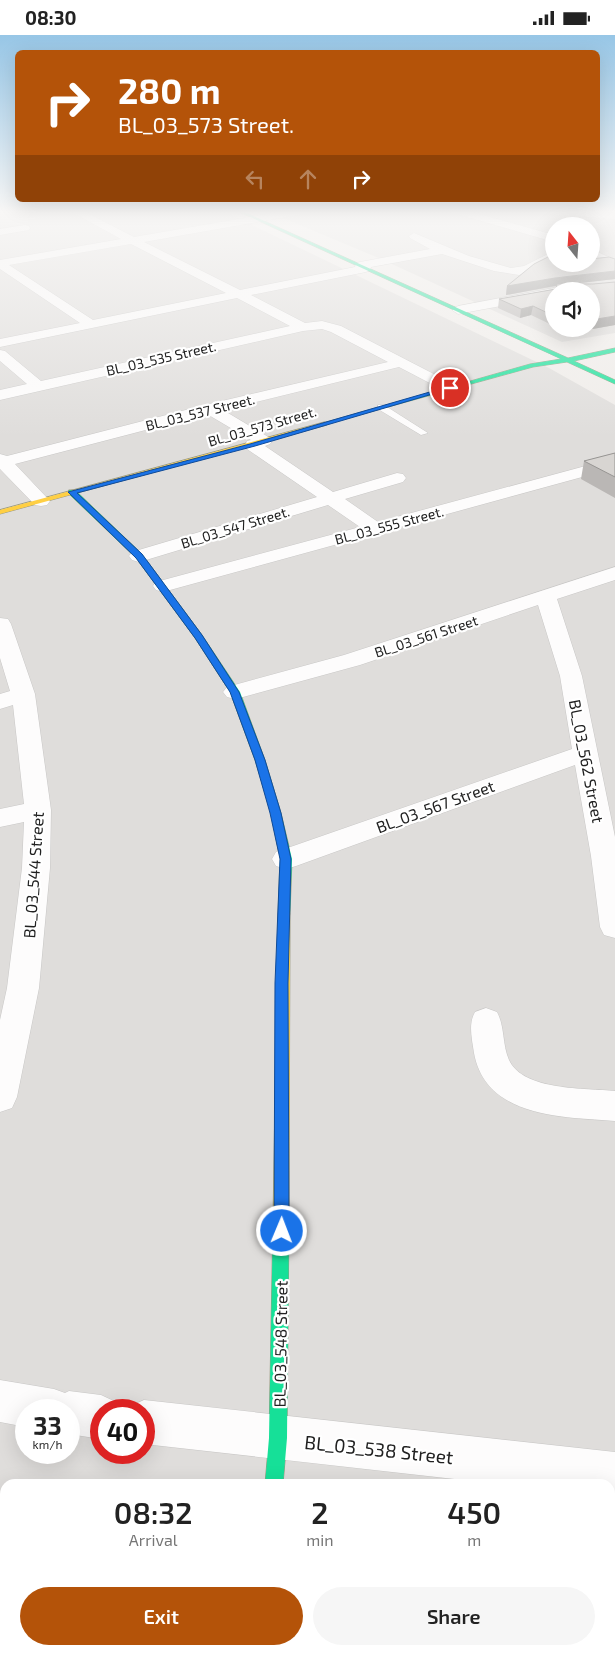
<!DOCTYPE html>
<html lang="en">
<head>
<meta charset="utf-8">
<style>
	body { margin:0; font-family:"Exo 2",sans-serif; background:#f6f6f6; color:#222; height:100vh; display:flex; flex-direction:column; font-size:19px; white-space:nowrap }
	* { box-sizing:border-box; margin:0 }
	p { font-size:16px; color:#767676 }
	.icon { flex:none; width:28px; height:28px; fill:none; stroke:currentColor; stroke-width:2; stroke-linecap:round; stroke-linejoin:round }
	.map { position:relative; flex:1; overflow:hidden }
	.drawer { position:absolute; left:0px; top:1444px; width:615px; height:176px; display:flex; flex-direction:column; background:#fff; border-radius:15px 15px 0 0; box-shadow:0 5px 20px #0002 }
	.drawer>* { flex:none }
	.hud { position:absolute; left:15px; top:15px; width:585px; height:152px; border-radius:8px; box-shadow:0 5px 20px #0002; background:#b45309; color:#fff; overflow:hidden }
	.needle { width:32px; rotate:343deg }
	.controls { position:absolute; left:545px; top:182px; display:grid; gap:10px }
	.controls a { display:grid; place-items:center; width:55px; height:55px; border-radius:50%; background:#fff; box-shadow:0 5px 20px #0002; font-size:25px }
	.speed { position:absolute; left:15px; top:1364px; display:flex; gap:10px; font-size:25px; font-weight:700; text-align:center }
	.speed>* { display:grid; place-content:center; width:65px; height:65px; border-radius:50%; background:#fff; box-shadow:0 5px 20px #0002; line-height:1 }
	.speed small { font-size:12px; font-weight:400 }
	.speed .limit { border:8px solid #d22; background:#fff; color:#111 }
	.pin { position:absolute; display:grid; place-items:center; width:42px; height:42px; color:#fff; margin:-21px; border:2px solid #fff; border-radius:50%; box-shadow:0 1px 5px #0007 }
	.me { position:absolute; width:55px; margin:-28px; rotate:1deg; stroke-linejoin:round; filter:drop-shadow(0 0 4px #0008) }
	.turn { display:flex; align-items:center; gap:18px; height:105px; padding:0 20px; font-size:22px }
	.turn .icon { width:65px; height:65px; stroke-width:2.5 }
	.turn b { display:block; font-size:35px; line-height:42px }
	.lanes { display:flex; align-items:center; height:48px; padding:0 20px; background:#0003; justify-content:center; gap:25px; direction:ltr }
	.lanes .off { opacity:.35 }
	.eta { display:flex; justify-content:space-evenly; align-items:center; height:85px; text-align:center }
	.eta b { font-size:30px; font-weight:600; line-height:35px }
	.primary-button { display:flex; gap:10px; margin-top:auto; padding:10px 20px }
	.primary-button a { flex:1; height:58px; border-radius:30px; background:#b45309; color:#fff; font-size:20px; font-weight:600; line-height:58px; text-align:center }
	.primary-button a+a { background:#f6f6f6; color:#222 }
	.status { display:flex; justify-content:space-between; align-items:center; height:35px; padding:0 25px; background:#fff; direction:ltr }
	.status svg { height:14px; fill:currentColor }
	.map>svg:first-child { display:block }
	.residential { fill:#dfdddb; fill-rule:evenodd }
	.lines { fill:none; stroke-linecap:round; stroke-linejoin:round }
	.lane-casing { stroke:#c8c7c6; stroke-width:1 }
	.street-casing { stroke:#c8c7c6; stroke-width:1 }
	.fast-casing { stroke:#9b9a80; stroke-width:1 }
	.slow-casing { stroke:#9b9a80; stroke-width:1 }
	.lane { fill:#fdfcfc; fill-rule:evenodd }
	.street { fill:#fdfcfc; fill-rule:evenodd }
	.fast { fill:#16e098; fill-rule:evenodd }
	.slow { fill:#ffcf43; fill-rule:evenodd }
	.wall { fill:#bab7b5 }
	.shaded-wall { fill:#979593 }
	.building { fill:#d8d5d2; stroke:#979593 }
	.route { fill:#1a73e8; stroke:#114b97 }
	.labels { text-anchor:middle; dominant-baseline:central; stroke-width:4.5; stroke-linejoin:round; paint-order:stroke }
	.far-street-label { font-size:14px; fill:#212121; stroke:#fff }
	.street-label { font-size:16px; fill:#212121; stroke:#fff }
	.near-street-label { font-size:19px; fill:#212121; stroke:#fff }
</style>
</head>
<body>
<div class="status"><b>08:30</b><svg viewBox="0 0 49 12"><path d="M0 12V9h3v3zM5 12V6h3v6zM10 12V3h3v9zM15 12V0h3v12zM26 1h20v11H26zM47 4h2v5h-2z"/></svg></div>
<div class="map">
<svg width="615" height="1619" viewBox="0 0 615 1619">
	<rect width="100%" height="100%" fill="#f0edea"/>
	<!-- residential -->
	<path class="residential" d="M0 175H221L549 333 615 370V1619H0ZM26 1375H69V1418H26ZM101 1375H144V1418H101ZM5 1449H610V1615H5Z
		M264 175H615V298L562 307 381 224ZM554 191H591V229H554ZM554 256H591V294H554Z"/>
	<g class="lines">
		<!-- lane casing -->
		<g class="lane-casing">
			<path id="lane" d="M378 370H384L428 398 421 400 378 374Z"/>
		</g>
		<!-- street casing -->
		<g class="street-casing">
			<path id="street" d="M68 175H81L134 202 291 175H313L308 178 144 207 240 255 355 232 356 228 360 227 430 214 410 203 409 201 414 198 469 221 511 233 524 231 554 216V224L533 236 519 240 494 236 442 219 371 232 370 235 366 237 251 260 305 288 322 286 341 291 455 350 458 353 455 356H445L399 332 223 375 270 403 272 406 270 409 265 411 333 457 397 438 403 439 406 443 403 447 345 464 378 487 615 423V433L170 555 163 557 156 555 153 551 156 547 360 492 328 470 146 525 139 527 132 525 129 521 132 517 317 462 247 414 245 410 247 406 251 405 207 379 15 429 50 466 47 470 41 471 35 470 0 434V419L7 421 209 369 388 327 331 297 322 294 303 296 0 365V355L27 349 0 326V315L5 316 41 346 290 291 237 263 0 312V304L80 288 0 234V225L121 204ZM131 209 226 258 93 285 9 230Z
				M449 175H465L554 200V207L450 177Z
				M529 175H573L615 178V184L534 178Z
				M25 190 29 191 30 193 29 195 0 200V194Z
				M591 214 615 225V232L591 222Z
				M554 253 560 256H554V261L458 279 452 275 458 271Z
				M615 532V545L557 564 582 641 615 802V903L604 900 600 892 591 821 575 730 296 831 286 834 276 831 272 824 276 817 572 714 560 641 538 570 360 630 243 662 235 664 227 662 223 657 227 652 344 620Z
				M0 583 8 584 11 589 35 659 51 775 50 833 39 953 17 1062 12 1073 0 1077V985L7 953 22 833 24 787 0 792V774L24 769 13 670 0 674V659L10 656 0 623Z
				M486 973 497 977C505 992 502 1009 509 1025 523 1056 586 1053 615 1056V1086C563 1082 486 1083 474 1018 472 1004 468 989 475 977Z
				M0 1345 54 1354 65 1358 69 1356 101 1360 116 1367 120 1375H101V1404L69 1399V1375H26V1392L0 1387Z
				M144 1365 615 1417V1461H610V1449H499L144 1409V1375H127L129 1372Z
				M232 1615H282V1619H232Z"/>
		</g>
		<!-- fast casing -->
		<g class="fast-casing">
			<path id="fast" d="M235 175H240L568 323 615 313V317L574 326 615 345V349L567 327 533 332 323 390V388L530 329 561 324Z
				M69 455H75L142 519 202 600 240 657 265 725 281 778 292 824 290 879 288 882H280L278 879 280 824 271 778 255 725 230 657 195 603 136 523 69 459Z
				M281 1178 286 1180 289 1185 287 1403 283 1449H265L269 1403 273 1185 276 1180Z"/>
		</g>
		<!-- slow casing -->
		<g class="slow-casing">
			<path id="slow" d="M325 387 328 389 327 390 0 479V475Z
				M284 875 288 876 290 879 289 1185 286 1190 281 1192 276 1190 273 1185 278 879 280 876Z"/>
		</g>
		<!-- lane -->
		<use href="#lane" class="lane"/>
		<!-- street -->
		<use href="#street" class="street"/>
		<!-- fast -->
		<use href="#fast" class="fast"/>
		<!-- slow -->
		<use href="#slow" class="slow"/>
	</g>
	<!-- wall -->
	<path class="wall" d="M550 221H554V229H591V224L609 222 615 224V244L571 249H593L615 247V290L570 298 560 294H591V256H554V291L531 280 520 283 498 273 499 264 556 254 557 251 506 260 507 251 534 229Z
		M615 418V463L581 444 584 426Z"/>
	<!-- shaded-wall -->
	<path class="shaded-wall" d="M615 236V244L554 251 506 260 507 251 555 243Z
		M533 271 531 280 520 283 521 274Z
		M615 281V290L570 298 571 294H591V285Z"/>
	<!-- building -->
	<path class="building" d="M550 221H554V229H591V224L609 222 615 224V236L555 243 507 251 534 229Z
		M615 247V281L591 285V256H554V281L533 271 521 274 499 264 556 254 557 249H593Z
		M615 418V442L584 426Z"/>
	<!-- sky -->
	<linearGradient id="sky" x2="0" y2="1"><stop stop-color="#97c6e6"/><stop offset="0.44" stop-color="#f8f7f6"/><stop offset="1" stop-color="#f8f7f6" stop-opacity="0"/></linearGradient>
	<rect width="615" height="402" fill="url(#sky)"/>
	<!-- route -->
	<path class="route" d="M447 352 453 353 255 411 77 458 142 519 202 600 239 657 265 725 281 778 291 824 288 948 289 1196 287 1201 282 1203 276 1201 274 1196 275 948 280 824 270 778 255 725 230 657 195 603 136 523 68 457 250 409Z"/>
	<g class="labels">
		<!-- far-street labels -->
		<g class="far-street-label">
			<text transform="translate(161 323) rotate(-13)">BL_03_535 Street.</text>
			<text transform="translate(200 377) rotate(-14)">BL_03_537 Street.</text>
			<text transform="translate(262 391) rotate(-16)">BL_03_573 Street.</text>
			<text transform="translate(389 490) rotate(-15)">BL_03_555 Street.</text>
			<text transform="translate(235 492) rotate(-17)">BL_03_547 Street.</text>
			<text transform="translate(426 601) rotate(-18)">BL_03_561 Street</text>
		</g>
		<!-- street labels -->
		<g class="street-label">
			<text transform="translate(587 726) rotate(79)">BL_03_562 Street</text>
			<text transform="translate(435 771) rotate(-20)">BL_03_567 Street</text>
			<text transform="translate(33 840) rotate(-86)">BL_03_544 Street</text>
			<text transform="translate(280 1309) rotate(-89)">BL_03_548 Street</text>
		</g>
		<!-- near-street labels -->
		<g class="near-street-label">
			<text transform="translate(379 1414) rotate(6)">BL_03_538 Street</text>
		</g>
	</g>
</svg>
<div class="controls">
<a><svg class="needle" viewBox="-14 -14 28 28"><path d="M0-13l5 13h-10z" fill="#e53935"/><path d="M0 13l5-13h-10z" fill="#767676"/></svg></a>
<a><svg class="icon" aria-label="sound" viewBox="0 0 24 24"><path d="M4 9h4l5-4v14l-5-4H4zM17 9q2 3 0 6"/></svg></a>
</div>
<div class="speed"><div>33<small>km/h</small></div><div class="limit">40</div></div>
<div class="pin" style="left:450px;top:353px;background:#d93025"><svg class="icon" aria-label="arrive" viewBox="0 0 24 24"><path d="M6 21V4h12l-3 4 3 4H6"/></svg></div>
<svg class="me" style="left:282px;top:1196px" viewBox="-20 -20 40 40"><circle r="17" fill="#1a73e8" stroke="#fff" stroke-width="3"/><path d="M0-11L8 9 0 5-8 9z" fill="#fff"/></svg>
<div class="hud">
<div class="turn"><svg class="icon" aria-label="right" viewBox="0 0 24 24"><path d="M7 20v-9h11M14 6l5 5-5 5"/></svg><div><b>280 m</b>BL_03_573 Street.</div></div>
<div class="lanes"><svg class="icon off" aria-label="left" viewBox="0 0 24 24"><path d="M17 20v-9H6M10 6l-5 5 5 5"/></svg><svg class="icon off" aria-label="ahead" viewBox="0 0 24 24"><path d="M12 20V5M6 11l6-6 6 6"/></svg><svg class="icon" aria-label="right" viewBox="0 0 24 24"><path d="M7 20v-9h11M14 6l5 5-5 5"/></svg></div>
</div>
<section class="drawer">
<div class="eta">
<div><b>08:32</b><p>Arrival</p></div>
<div><b>2</b><p>min</p></div>
<div><b>450</b><p>m</p></div>
</div>
<div class="primary-button"><a>Exit</a><a>Share</a></div>
</section>
</div>
</body>
</html>
